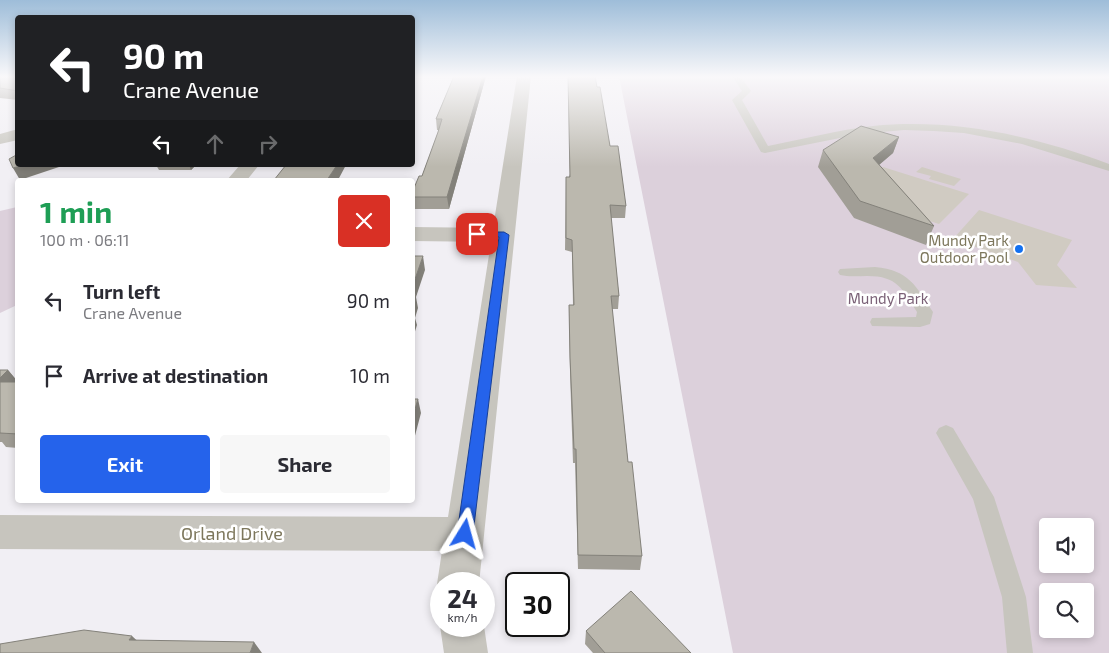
<!DOCTYPE html>
<html lang="en">
<head>
<meta charset="utf-8">
<style>
	body { margin:0; font-family:"Exo 2",sans-serif; background:#f7f7f7; color:#2b2b33; height:100vh; display:flex; flex-direction:column; font-size:19px; white-space:nowrap }
	* { box-sizing:border-box; margin:0 }
	p { font-size:16px; color:#7c7c81 }
	.icon { flex:none; width:28px; height:28px; fill:none; stroke:currentColor; stroke-width:2; stroke-linecap:round; stroke-linejoin:round }
	.map { position:relative; flex:1; overflow:hidden }
	.panel { position:absolute; left:15px; top:178px; width:400px; height:325px; display:flex; flex-direction:column; background:#fff; border-radius:5px; box-shadow:0 2px 8px #0003 }
	.panel>* { flex:none }
	.banner { position:absolute; left:15px; top:15px; width:400px; height:152px; border-radius:5px; box-shadow:0 2px 8px #0003; background:#202124; color:#fff; overflow:hidden }
	.controls { position:absolute; left:1039px; top:518px; display:grid; gap:10px }
	.controls a { display:grid; place-items:center; width:55px; height:55px; border-radius:5px; background:#fff; box-shadow:0 2px 8px #0003; font-size:25px }
	.speed { position:absolute; left:430px; top:572px; display:flex; gap:10px; font-size:25px; font-weight:700; text-align:center }
	.speed>* { display:grid; place-content:center; width:65px; height:65px; border-radius:50%; background:#fff; box-shadow:0 2px 8px #0003; line-height:1 }
	.speed small { font-size:12px; font-weight:400 }
	.speed .limit { border:2px solid #111; border-radius:8px; background:#fff; color:#111 }
	.pin { position:absolute; display:grid; place-items:center; width:42px; height:42px; color:#fff; margin:-21px; border-radius:10px; box-shadow:0 2px 8px #0006 }
	.me { position:absolute; width:55px; margin:-28px; rotate:8deg; stroke-linejoin:round; filter:drop-shadow(0 0 4px #0008) }
	.turn { display:flex; align-items:center; gap:18px; height:105px; padding:0 25px; font-size:22px }
	.turn .icon { width:65px; height:65px; stroke-width:2.5 }
	.turn b { display:block; font-size:35px; line-height:42px }
	.lanes { display:flex; align-items:center; height:48px; padding:0 25px; background:#0003; justify-content:center; gap:25px; direction:ltr }
	.lanes .off { opacity:.35 }
	.round { display:grid; place-items:center; flex:none; width:52px; height:52px; border-radius:5px; background:#f7f7f7 }
	.summary { display:flex; align-items:center; justify-content:space-between; height:85px; padding:0 25px }
	h1 { font-size:30px; font-weight:700; line-height:38px; color:#1e9e55 }
	.action { display:flex; gap:10px; margin-top:auto; padding:10px 25px }
	.action a { flex:1; height:58px; border-radius:5px; background:#2563eb; color:#fff; font-size:20px; font-weight:700; line-height:58px; text-align:center }
	.action a+a { background:#f7f7f7; color:#2b2b33 }
	ul { padding:0; list-style:none }
	li { display:flex; align-items:center; gap:15px; height:75px; padding:0 25px }
	li div { flex:1 }
	li b { display:block; font-size:19px }
	li em { font-style:normal }
	.map>svg:first-child { display:block }
	.green { fill:#dcd0db; fill-rule:evenodd }
	.water { fill:#d0cbc2 }
	.lines { fill:none; stroke-linecap:round; stroke-linejoin:round }
	.lane { fill:#c7c5be; fill-rule:evenodd }
	.street { fill:#c7c5be; fill-rule:evenodd }
	.wall { fill:#a19e96 }
	.shaded-wall { fill:#83817a }
	.building { fill:#bbb8ae; stroke:#83817a }
	.route { fill:#2563eb; stroke:#184099 }
	.poi-dot { fill:#1371f0; stroke:#fff; stroke-width:2 }
	.labels { text-anchor:middle; dominant-baseline:central; stroke-width:5; stroke-linejoin:round; paint-order:stroke }
	.poi-label { font-size:15px; fill:#7d775c; stroke:#fff; text-anchor:end }
	.park-label { font-size:15px; fill:#7a6076; stroke:#fff }
	.near-street-label { font-size:18px; fill:#7d775c; stroke:#fff }
</style>
</head>
<body>
<div class="map">
<svg width="1109" height="653" viewBox="0 0 1109 653">
	<rect width="100%" height="100%" fill="#f1eff4"/>
	<!-- green -->
	<path class="green" d="M619 76H1109V653H733ZM1048 526H1085V564H1048ZM1048 591H1085V629H1048Z
		M17 207V305L0 313V211Z"/>
	<!-- water -->
	<path class="water" d="M883 167 969 194 939 224 917 217 877 172Z
		M922 167 961 179 954 186 929 179 931 176 916 172Z
		M979 210 1072 240 1057 265 1077 288 1036 285 1018 262 953 239Z"/>
	<g class="lines">
		<!-- lane -->
		<path class="lane" d="M732 76H740L751 91 742 100 768 146C803 139 838 130 873 126 954 118 1034 136 1109 164V171L1022 144 964 133 934 131 904 130 860 134 765 153 761 152 732 100 742 91Z
			M875 267C909 270 916 286 933 312L930 324 920 327 872 326 870 322 872 318 916 317 917 312C902 289 898 276 867 276 858 276 849 277 840 275L838 272 840 269Z
			M946 425 953 428 994 497 1026 597 1033 653H1007L1002 597 973 499 936 433 939 428Z"/>
		<!-- street -->
		<path class="street" d="M517 76H531L479 584H441V593L437 584 442 551 0 549V515L448 517 491 242 412 241V227L493 228Z
			M18 129V140L0 144V134Z
			M240 165H259L247 180H227Z
			M441 624V626H484L488 653H444L440 626Z"/>
	</g>
	<!-- wall -->
	<path class="wall" d="M0 76H18V100L0 98Z
		M454 76H486L449 209H413L412 193 422 176 439 130H437L436 119Z
		M597 87 610 146 626 206 625 218H611L619 296 618 309H612L628 462 642 556 640 570 578 569 575 463H573L570 372 569 305H573L572 252 565 250 566 177H569Z
		M899 137 893 153 879 165 934 226 926 245 854 218 818 167 823 150Z
		M156 165H196L191 170H159Z
		M0 370H8L18 382V448L6 447 2 442H0Z
		M586 631 691 653H593L585 644Z"/>
	<!-- shaded-wall -->
	<path class="shaded-wall" d="M483 76H486L449 209 447 197Z
		M899 137 893 153 867 175 873 158Z
		M24 165H65L20 180 13 168Z
		M189 165H196L191 170Z
		M337 165H346L338 180H327Z
		M423 256 425 270 416 297 418 308 415 318 417 325 412 341V288Z
		M8 370 18 382 0 388V378Z
		M418 399 421 413 412 447V419Z
		M132 636 145 648 129 640Z
		M254 642 262 653H250Z"/>
	<!-- building -->
	<path class="building" d="M0 76H18V91L0 88Z
		M454 76H483L447 197H412V193L419 176H422L438 132 442 119H436Z
		M568 76H595L597 87H600L610 146H618L626 206 610 205 619 296H611L628 462H632L642 556 578 555 576 449H574L570 358 569 305H574L572 240 566 238V177H570Z
		M861 126 899 137 873 158 934 226 860 201 823 150Z
		M18 154V165H24L13 168 9 159Z
		M286 165H337L327 180H274Z
		M412 256H423L412 288Z
		M412 294H416L412 305Z
		M0 370H8L0 378Z
		M0 382H18V434L0 433Z
		M412 399H418L412 419Z
		M631 591 691 653H605L586 631Z
		M84 630 132 636 129 640 254 642 250 653H0V644Z"/>
	<!-- sky -->
	<linearGradient id="sky" x2="0" y2="1"><stop stop-color="#9ebdd9"/><stop offset="0.46" stop-color="#f9f8fa"/><stop offset="1" stop-color="#f9f8fa" stop-opacity="0"/></linearGradient>
	<rect width="1109" height="167" fill="url(#sky)"/>
	<!-- route -->
	<path class="route" d="M474 232H504L509 235 473 534 470 539 465 541 459 539 457 534 499 237H477L473 234Z"/>
	<!-- markers -->
	<circle class="poi-dot" cx="1019" cy="249" r="5"/>
	<g class="labels">
		<!-- poi labels -->
		<g class="poi-label">
			<text x="1009" y="240">Mundy Park<tspan x="1009" dy="17">Outdoor Pool</tspan></text>
		</g>
		<!-- park labels -->
		<g class="park-label">
			<text x="888" y="298">Mundy Park</text>
		</g>
		<!-- near-street labels -->
		<g class="near-street-label">
			<text x="232" y="533">Orland Drive</text>
		</g>
	</g>
</svg>
<div class="controls">
<a><svg class="icon" aria-label="sound" viewBox="0 0 24 24"><path d="M4 9h4l5-4v14l-5-4H4zM17 9q2 3 0 6"/></svg></a>
<a><svg class="icon" aria-label="search" viewBox="0 0 24 24"><circle cx="10" cy="10" r="6"/><path d="M15 15l6 6"/></svg></a>
</div>
<div class="speed"><div>24<small>km/h</small></div><div class="limit">30</div></div>
<div class="pin" style="left:477px;top:234px;background:#d93025"><svg class="icon" aria-label="arrive" viewBox="0 0 24 24"><path d="M6 21V4h12l-3 4 3 4H6"/></svg></div>
<svg class="me" style="left:465px;top:534px" viewBox="-20 -20 40 40"><path d="M0-17L14 15 0 8-14 15z" fill="#2563eb" stroke="#fff" stroke-width="4"/></svg>
<div class="banner">
<div class="turn"><svg class="icon" aria-label="left" viewBox="0 0 24 24"><path d="M17 20v-9H6M10 6l-5 5 5 5"/></svg><div><b>90 m</b>Crane Avenue</div></div>
<div class="lanes"><svg class="icon" aria-label="left" viewBox="0 0 24 24"><path d="M17 20v-9H6M10 6l-5 5 5 5"/></svg><svg class="icon off" aria-label="ahead" viewBox="0 0 24 24"><path d="M12 20V5M6 11l6-6 6 6"/></svg><svg class="icon off" aria-label="right" viewBox="0 0 24 24"><path d="M7 20v-9h11M14 6l5 5-5 5"/></svg></div>
</div>
<section class="panel">
<div class="summary"><div><h1>1 min</h1><p>100 m · 06:11</p></div><a class="round" style="background:#d93025;color:#fff"><svg class="icon" aria-label="close" viewBox="0 0 24 24"><path d="M6 6l12 12M18 6L6 18"/></svg></a></div>
<ul>
<li><svg class="icon" aria-label="left" viewBox="0 0 24 24"><path d="M17 20v-9H6M10 6l-5 5 5 5"/></svg><div><b>Turn left</b><p>Crane Avenue</p></div><em>90 m</em></li>
<li><svg class="icon" aria-label="arrive" viewBox="0 0 24 24"><path d="M6 21V4h12l-3 4 3 4H6"/></svg><div><b>Arrive at destination</b></div><em>10 m</em></li>
</ul>
<div class="action"><a>Exit</a><a>Share</a></div>
</section>
</div>
</body>
</html>
